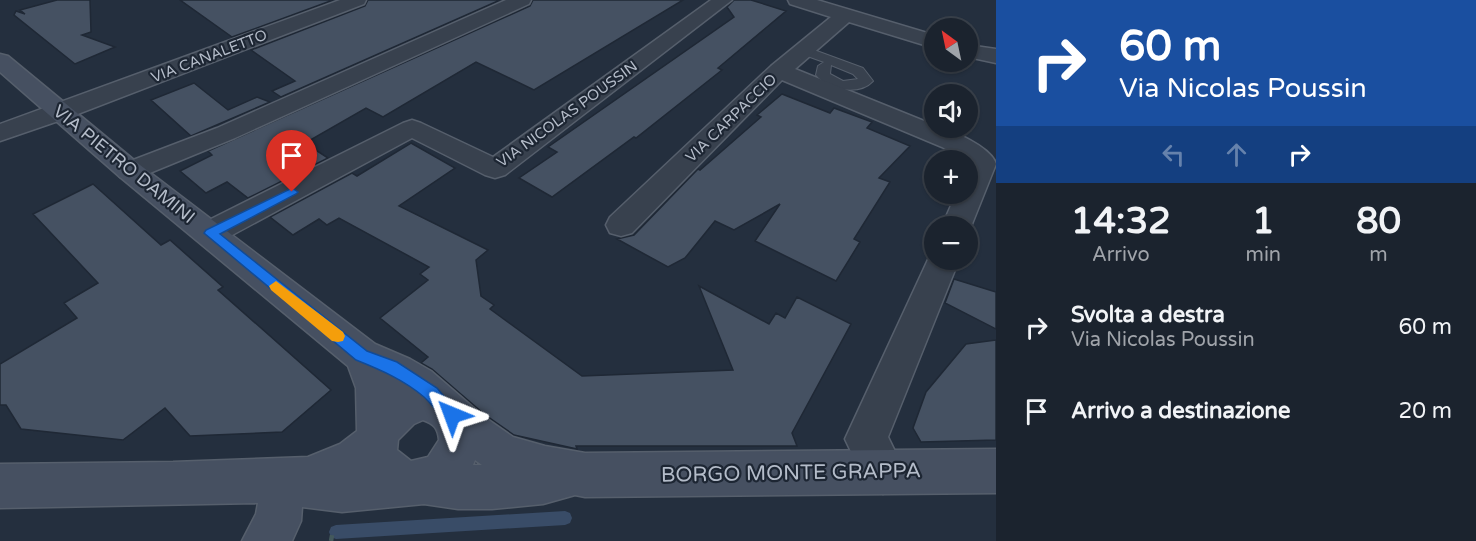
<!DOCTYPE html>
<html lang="it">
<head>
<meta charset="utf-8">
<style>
	body { margin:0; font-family:"Varela Round",sans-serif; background:#282f3a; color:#f1f3f6; height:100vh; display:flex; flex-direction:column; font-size:22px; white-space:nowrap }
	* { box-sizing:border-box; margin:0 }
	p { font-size:20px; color:#a0a4aa }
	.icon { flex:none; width:33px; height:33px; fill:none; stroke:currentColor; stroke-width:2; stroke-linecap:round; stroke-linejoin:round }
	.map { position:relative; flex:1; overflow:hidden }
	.sheet { display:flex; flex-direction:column; background:#1b232e; width:480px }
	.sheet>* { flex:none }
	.guide { background:#1a4fa0; color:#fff; overflow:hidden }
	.needle { width:39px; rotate:327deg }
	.controls { position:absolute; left:924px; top:18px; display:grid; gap:12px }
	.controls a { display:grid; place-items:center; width:54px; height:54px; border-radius:50%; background:#1b232e; box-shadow:0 2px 4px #0004,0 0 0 2px #39404a; font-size:30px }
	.pin { position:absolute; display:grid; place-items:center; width:51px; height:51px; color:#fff; margin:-62px -26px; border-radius:50% 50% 50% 0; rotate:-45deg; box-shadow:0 0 6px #0007 }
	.pin .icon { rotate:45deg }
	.me { position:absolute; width:66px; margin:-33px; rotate:316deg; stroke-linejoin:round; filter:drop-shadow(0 0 4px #0008) }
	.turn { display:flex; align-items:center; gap:21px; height:126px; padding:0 24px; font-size:27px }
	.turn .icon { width:78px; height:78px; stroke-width:2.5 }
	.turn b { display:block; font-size:42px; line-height:51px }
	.lanes { display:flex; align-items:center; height:57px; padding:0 24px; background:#0003; justify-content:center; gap:30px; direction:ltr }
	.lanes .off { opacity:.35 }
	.eta { display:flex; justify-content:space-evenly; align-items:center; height:102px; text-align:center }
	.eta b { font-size:36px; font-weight:700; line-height:42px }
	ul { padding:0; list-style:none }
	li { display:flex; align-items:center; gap:18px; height:84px; padding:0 24px }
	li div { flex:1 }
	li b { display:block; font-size:22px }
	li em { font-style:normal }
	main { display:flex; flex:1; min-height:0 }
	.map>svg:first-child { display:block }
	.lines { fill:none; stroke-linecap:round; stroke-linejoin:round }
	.stream { fill:#394c67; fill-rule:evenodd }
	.building { fill:#455162; stroke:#1f2835; stroke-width:1.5 }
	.lane-casing { stroke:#565f6c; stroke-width:2 }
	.street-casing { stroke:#565f6c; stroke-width:3 }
	.secondary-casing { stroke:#565f6c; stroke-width:3 }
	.path { stroke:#44595c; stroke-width:4.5; stroke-dasharray:6 6; stroke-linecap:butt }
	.lane { fill:#38414e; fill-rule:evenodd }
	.street { fill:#38414e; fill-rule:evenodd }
	.secondary { fill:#465061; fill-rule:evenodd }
	.route { fill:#1a73e8; stroke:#114b97; stroke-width:1.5 }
	.slow { fill:#f59e0b }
	.labels { text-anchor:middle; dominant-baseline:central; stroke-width:4.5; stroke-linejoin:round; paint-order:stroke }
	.far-street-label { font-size:15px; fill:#b4bcc9; stroke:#1d2633 }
	.street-label { font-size:18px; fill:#b4bcc9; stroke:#1d2633 }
	.near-street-label { font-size:21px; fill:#b4bcc9; stroke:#1d2633 }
</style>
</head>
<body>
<main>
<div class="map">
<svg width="996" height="541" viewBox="0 0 996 541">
	<rect width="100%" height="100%" fill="#242f3e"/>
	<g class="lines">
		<!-- stream -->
		<path class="stream" d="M565 511 570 513 572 518 570 523 565 525 336 539 331 537 329 532 331 527 336 525Z"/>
	</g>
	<!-- building -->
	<path class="building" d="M57 0H90L91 32 82 35 115 47 75 64 14 15 16 11 25 14 20 10Z
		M180 0H333L232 37Z
		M368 0H500L281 97 272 91 295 81 251 50 365 6Z
		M533 0H683L534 90 476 62 383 117 366 108 305 143 328 158 248 198 227 182 206 193 180 171 212 155 208 151 530 6Z
		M734 0H751L786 11 718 68 722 70 636 138 634 137 552 197 519 178 557 152 548 147 734 17 727 7Z
		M194 83 228 110 257 97 270 102 191 136 151 100Z
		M782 94 830 113 834 108 872 122 867 128 910 146 879 178 890 182 854 239 860 242 836 281 755 241 780 204 734 230 715 221 685 258 668 267 617 239 634 235 698 169 700 170 761 117 757 115Z
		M411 143 455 168 399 206 488 250 476 260 481 296 494 305 490 309 582 376 733 370 699 286 769 324 776 313 785 318 797 297 851 324 792 433 797 446H576L577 449 514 435 484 414 432 369 421 363 428 357 380 318 428 280 420 274 429 267 339 218 327 225 319 219 293 235 270 217 352 173 357 176Z
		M93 184 161 245 170 240 223 287 218 290 331 390 282 432 190 436 165 408 123 440 21 429 6 405H0V364L77 318 64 303 98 283 33 214Z
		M954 279 996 292V329L945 303Z
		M996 340V440L921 442 913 428 926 392 966 344Z"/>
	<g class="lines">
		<!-- lane casing -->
		<g class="lane-casing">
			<path id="lane" d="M803 46 863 68 873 81C859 96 828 90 816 75L818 66 824 62 799 53 797 50 799 47ZM831 65 853 74 858 79 843 81 830 74Z"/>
		</g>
		<!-- street casing -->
		<g class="street-casing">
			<path id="street" d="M340 0H366L364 4 70 117 0 141V124Z
				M506 0H531L529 4 235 138 140 177 130 180 120 177 116 171 120 165 217 128Z
				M711 0H732L505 175 495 178 485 175 412 138 221 241 210 244 199 241 194 233 199 225 403 123 412 120 421 123 493 157Z
				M788 0H817L934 35V48L849 22 795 69 934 125V128C951 128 992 148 996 164L968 234V226H942L956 194H968V160L942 147 782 80 632 233 621 236 610 233 606 225 610 217 771 66 831 17 790 4Z
				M968 45 996 49V63L968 57Z
				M932 251H934V260H959L888 437 905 472 898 487 883 494 868 487 845 439Z"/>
		</g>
		<!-- secondary casing -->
		<g class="secondary-casing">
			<path id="secondary" d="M0 54 8 56 140 165 375 344 410 359 431 371 483 416 513 437 545 446 585 453 996 449V493L585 497 575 495 543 504 492 509H458L424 504 342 512 302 507 301 521 292 541H242L256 514 258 503 0 508V464L173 462 308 457 340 444 357 431 356 388 348 366 120 177 0 72ZM423 420C434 424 438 428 439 440L428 457 411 461 397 450 398 440 414 424ZM475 460 482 465H473Z"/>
		</g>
		<!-- path -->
		<path class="path" d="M331 541 333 530"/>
		<!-- lane -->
		<use href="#lane" class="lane"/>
		<!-- street -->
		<use href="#street" class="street"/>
		<!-- secondary -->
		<use href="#secondary" class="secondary"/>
	</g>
	<!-- route -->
	<path class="route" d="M292 188 298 192 296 194 220 234 367 351 397 362 437 388 460 415 458 420 452 423C440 418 433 405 424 397 404 380 381 370 356 360L204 233 206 230Z"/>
	<!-- slow -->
	<path class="slow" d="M276 281 343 332 345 336 343 341 338 342 332 341 271 290 269 286Z"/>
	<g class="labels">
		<!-- far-street labels -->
		<g class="far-street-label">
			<text transform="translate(209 56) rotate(-21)">VIA CANALETTO</text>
			<text transform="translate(567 114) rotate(-36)">VIA NICOLAS POUSSIN</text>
			<text transform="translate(731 118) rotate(-44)">VIA CARPACCIO</text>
		</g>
		<!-- street labels -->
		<g class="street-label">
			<text transform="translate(124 164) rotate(39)">VIA PIETRO DAMINI</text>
		</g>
		<!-- near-street labels -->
		<g class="near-street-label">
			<text transform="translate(791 473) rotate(-1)">BORGO MONTE GRAPPA</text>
		</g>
	</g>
</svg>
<div class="controls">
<a><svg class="needle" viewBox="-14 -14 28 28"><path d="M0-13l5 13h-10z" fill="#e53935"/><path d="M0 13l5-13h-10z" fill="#a0a4aa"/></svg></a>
<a><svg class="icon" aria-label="sound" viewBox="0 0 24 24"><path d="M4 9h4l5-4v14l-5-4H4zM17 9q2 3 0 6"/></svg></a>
<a>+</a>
<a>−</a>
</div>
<div class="pin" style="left:292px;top:192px;background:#d93025"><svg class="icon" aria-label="arrive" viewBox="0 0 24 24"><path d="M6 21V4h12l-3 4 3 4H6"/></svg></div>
<svg class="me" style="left:452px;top:415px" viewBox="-20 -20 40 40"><path d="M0-17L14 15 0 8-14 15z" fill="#1a73e8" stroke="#fff" stroke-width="4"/></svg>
</div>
<section class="sheet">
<div class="guide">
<div class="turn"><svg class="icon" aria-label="right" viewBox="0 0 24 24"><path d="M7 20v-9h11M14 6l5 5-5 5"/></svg><div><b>60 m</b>Via Nicolas Poussin</div></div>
<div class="lanes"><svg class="icon off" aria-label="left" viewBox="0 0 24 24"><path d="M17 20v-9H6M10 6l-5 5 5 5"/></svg><svg class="icon off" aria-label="ahead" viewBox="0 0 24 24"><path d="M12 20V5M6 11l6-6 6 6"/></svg><svg class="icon" aria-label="right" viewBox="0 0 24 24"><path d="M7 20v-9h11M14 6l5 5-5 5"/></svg></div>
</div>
<div class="eta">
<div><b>14:32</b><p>Arrivo</p></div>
<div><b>1</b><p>min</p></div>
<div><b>80</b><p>m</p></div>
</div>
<ul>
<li><svg class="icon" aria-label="right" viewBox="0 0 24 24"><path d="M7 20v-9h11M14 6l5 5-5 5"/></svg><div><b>Svolta a destra</b><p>Via Nicolas Poussin</p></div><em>60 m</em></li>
<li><svg class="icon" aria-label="arrive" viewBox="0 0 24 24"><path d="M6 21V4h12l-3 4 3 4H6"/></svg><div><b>Arrivo a destinazione</b></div><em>20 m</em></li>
</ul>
</section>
</main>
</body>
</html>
